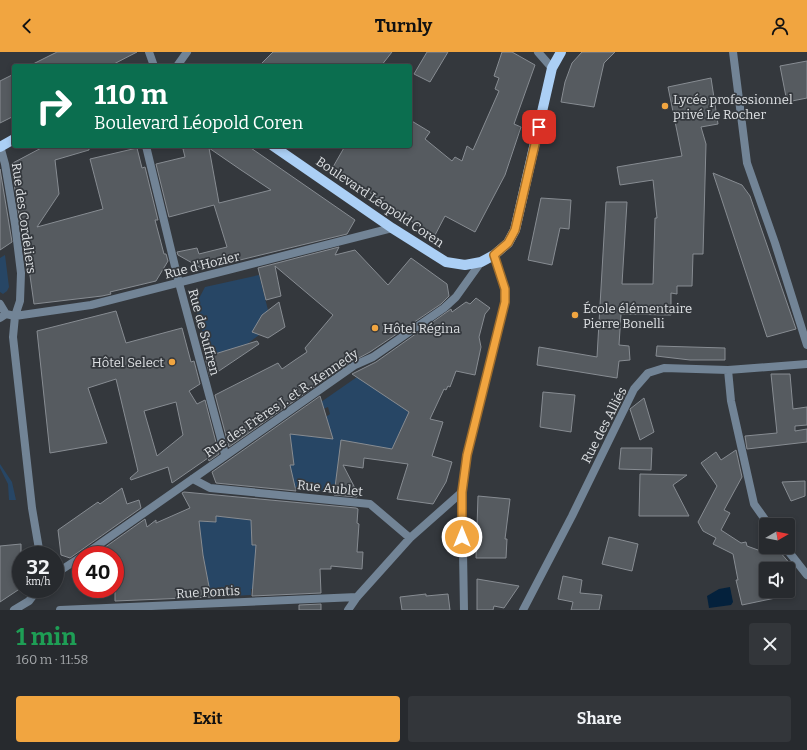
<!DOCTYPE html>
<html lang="en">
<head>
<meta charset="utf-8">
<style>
	body { margin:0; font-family:Bitter,serif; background:#33363a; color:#f1f3f6; height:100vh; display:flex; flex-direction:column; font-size:15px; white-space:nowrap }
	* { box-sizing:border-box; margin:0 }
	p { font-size:13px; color:#a4a7aa }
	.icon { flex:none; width:22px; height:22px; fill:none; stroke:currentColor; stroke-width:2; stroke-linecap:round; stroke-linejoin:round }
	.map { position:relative; height:558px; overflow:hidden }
	.drawer { display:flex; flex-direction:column; background:#272a2e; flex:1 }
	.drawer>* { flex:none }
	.guide { position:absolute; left:12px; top:12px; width:400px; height:84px; border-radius:4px; box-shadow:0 2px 6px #0003,0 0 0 1px #43464a; background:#0b6e4f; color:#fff; overflow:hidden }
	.needle { width:26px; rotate:81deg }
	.tools { position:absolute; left:759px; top:466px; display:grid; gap:8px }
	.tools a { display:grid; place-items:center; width:36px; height:36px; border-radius:4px; background:#272a2e; box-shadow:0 2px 6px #0003,0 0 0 1px #43464a; font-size:20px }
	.speed { position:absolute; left:12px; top:494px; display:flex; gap:8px; font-size:20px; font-weight:700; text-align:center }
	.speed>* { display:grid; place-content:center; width:52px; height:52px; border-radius:50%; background:#272a2e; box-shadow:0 2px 6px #0003,0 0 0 1px #43464a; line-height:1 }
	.speed small { font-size:10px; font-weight:400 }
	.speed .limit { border:6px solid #d22; background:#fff; color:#111 }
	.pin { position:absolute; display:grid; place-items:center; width:34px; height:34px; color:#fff; margin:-17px; border-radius:8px; box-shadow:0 2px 6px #0006 }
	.me { position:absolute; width:44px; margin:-22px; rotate:0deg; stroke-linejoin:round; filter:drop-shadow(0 0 3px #0008) }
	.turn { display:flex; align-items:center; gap:14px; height:84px; padding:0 16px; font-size:18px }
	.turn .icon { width:52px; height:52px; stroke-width:2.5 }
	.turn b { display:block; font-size:28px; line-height:34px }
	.round { display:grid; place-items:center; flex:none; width:42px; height:42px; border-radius:4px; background:#33363a }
	.overview { display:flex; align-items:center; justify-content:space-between; height:68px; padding:0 16px }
	h1 { font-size:24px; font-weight:700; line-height:30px; color:#1e9e55 }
	.cta { display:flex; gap:8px; margin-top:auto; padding:8px 16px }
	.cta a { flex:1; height:46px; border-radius:4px; background:#f1a540; color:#111; font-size:16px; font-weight:700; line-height:46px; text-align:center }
	.cta a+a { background:#33363a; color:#f1f3f6 }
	header { display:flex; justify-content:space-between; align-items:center; height:52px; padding:0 16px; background:#f1a540; color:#111; font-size:18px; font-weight:700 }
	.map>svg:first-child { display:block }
	.green { fill:#274665 }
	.water { fill:#04213c }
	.building { fill:#565b60; stroke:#878c92; fill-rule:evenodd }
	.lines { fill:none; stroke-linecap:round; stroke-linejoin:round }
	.minor { stroke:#728496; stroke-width:8 }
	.tertiary { stroke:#728496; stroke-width:8 }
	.primary { stroke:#abcff5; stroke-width:10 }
	.route-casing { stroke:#9d6b2a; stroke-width:10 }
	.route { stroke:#f1a540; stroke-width:7 }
	.poi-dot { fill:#f1a540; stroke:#34383d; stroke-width:1.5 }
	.labels { text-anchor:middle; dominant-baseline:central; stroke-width:3.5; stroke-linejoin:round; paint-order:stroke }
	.poi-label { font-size:13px; fill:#dde0e3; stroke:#34383d; text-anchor:start }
	.street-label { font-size:13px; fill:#dde0e3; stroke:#34383d }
</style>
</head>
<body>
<header><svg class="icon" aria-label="back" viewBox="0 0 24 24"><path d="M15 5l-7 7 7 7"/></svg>Turnly<svg class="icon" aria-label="person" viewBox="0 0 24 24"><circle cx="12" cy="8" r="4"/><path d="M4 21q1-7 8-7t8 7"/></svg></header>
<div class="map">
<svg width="807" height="558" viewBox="0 0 807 558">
	<rect width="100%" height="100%" fill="#34383d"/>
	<!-- green -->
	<path class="green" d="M5 203 9 235 7 239 3 242 0 240V206Z
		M259 223 268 258 257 278 259 283 247 292 209 304 195 254 205 235Z
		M357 325 409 360 392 397 341 389 334 441 295 437 290 413H294L289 372 298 366 301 383 333 387 326 365 330 362 328 355 323 357 321 350Z
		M0 412 12 430 16 448H9L8 432 0 416Z
		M216 464 251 468 252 493H256L254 537H251V543L211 545 203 502 199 469 215 470Z"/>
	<!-- water -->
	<path class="water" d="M730 535 733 550 731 553 709 556 707 544 719 537Z"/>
	<!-- building -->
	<path class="building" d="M57 0H137L110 14H29Z
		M273 0H392L381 14H259Z
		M427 0H448L430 30 414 22Z
		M502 0H512L535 13 514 72 521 75 505 123 475 180 445 164 434 185 333 115 345 94H410V68L430 80 425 87 452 109 455 105 462 109 467 94 473 98 499 39 495 37 499 26 494 24Z
		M582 0H615L604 11 594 55 561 50 565 30 572 11Z
		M807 9V46L787 50 780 14Z
		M14 22V64L0 71V29Z
		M711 26 718 72 701 75 706 92 703 202H693L692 234H677V242L671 241V263L621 262 619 293 629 294 630 308 619 309 617 326 537 313 539 295 597 305 606 150H627L622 232H653L655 166H657L653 128 620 133 617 115 682 104 668 35Z
		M45 94H89V98L55 108 59 142 37 175 103 157 90 107 137 96 142 116 145 115 158 168H155L164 202H166L168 209 156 229 110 240 111 242 102 244 34 252 24 181 22 183 11 112Z
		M195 94H248L355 168 347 182 203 217 178 203 177 200 197 196 199 202 227 195 214 153 169 165 156 112 185 105 183 97ZM209 96 241 118 271 138 219 151Z
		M0 117 12 190 0 198Z
		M713 121 742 133 750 144 796 277 767 285Z
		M541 146 571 148 569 177 560 176 552 213 528 208Z
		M339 195 335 203 355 198 388 233 411 206 447 232 449 244 441 252 370 300 342 315 339 313 330 318 315 328 317 333 229 395 215 343 278 311 282 317 295 308 307 300 305 296 333 263 275 214 281 244 266 248 258 216Z
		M476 246 490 256 485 262 479 285 481 295 475 323 456 319 450 335 448 334 446 338 444 337 430 367 443 370 432 404 452 410 446 430 433 452 397 447 408 412 364 406 363 416 343 413 357 440V445L334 443 341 388 392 397 409 360 352 322 376 310 451 257 452 260 466 250 470 252Z
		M279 250 285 275 268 286 252 280 262 263Z
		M116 259 126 291 182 276 191 310 194 309 200 332 189 339 197 352 205 348 219 402 209 409 208 406 172 431 168 415 131 428 130 426 138 419 116 327 88 336 107 391 50 401 37 279ZM176 350 183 383 157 404 144 359Z
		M257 289 259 292 210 325 205 305Z
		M657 294 725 296V308H690L656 304Z
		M771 322H790L793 357 807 355V373L795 374V379L807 377V390L747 397 745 384 777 381Z
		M543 340 575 343 571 380 540 375Z
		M320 344 333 387 290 382 294 413H290L296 439 216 431 212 420Z
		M644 346 654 380 640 388 630 357Z
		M621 396H652L651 418 619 417Z
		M736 398 742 425 724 458 730 461 721 478 741 491 746 490 747 494 758 498 765 497 766 502 779 499 792 514 794 527 788 529V517H766V539H785V544L742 553 736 528H738L733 502 713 492 716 486 703 479 698 470 717 434 701 411 716 400 721 408Z
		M640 422 687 423 673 433 689 464H639Z
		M805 429V444L791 449 782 430Z
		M122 436 127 452 139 448 141 456 70 506 61 503 58 478 98 450 100 452Z
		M184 440 356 456 358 457 357 471 359 472 357 500H363L362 517 331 514V517H320L321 541 252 544 256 493H252L251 468 216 464V470L199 469 203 503 211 545 115 549V503H94L145 467 147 475 156 468V471L190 456 182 441Z
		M478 444 510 447 505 487H507L506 506H476Z
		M609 485 638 492 632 519 602 512Z
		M21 492V536L0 550V494Z
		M563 524 582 528 580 541 602 543 599 558H571L573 550 558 547Z
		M477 527 519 534 504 556 494 554 493 558H477Z
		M426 542V544L448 542 450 558H402L400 545Z
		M321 552V558H299V553Z"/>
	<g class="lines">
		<!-- minor -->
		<path class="minor" d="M149 0 154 14
			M538 0 552 16
			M733 0 747 111 775 191 807 293
			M177 14 187 0
			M0 94 5 112 15 172 21 221 20 249 15 264 13 285 32 456 40 503
			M146 94 179 231 225 402
			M0 252 6 262
			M0 266 6 262 15 264 91 253 392 176
			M728 318 731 349 754 452 769 473
			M193 427 210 436 370 452 410 486
			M785 495 807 523
			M60 558 357 545
			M348 558 357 545 410 486 462 440
			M523 558 572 464 634 337 648 321 664 316 728 318 807 312"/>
		<!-- tertiary -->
		<path class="tertiary" d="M84 503 355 313 373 305 444 256 456 245 481 210
			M55 522 81 505
			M14 558 29 549 38 537
			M464 558 462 440 467 403 505 250V237L494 203"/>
		<!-- primary -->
		<path class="primary" d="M273 94 392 176 446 210 465 213 481 210 494 203 508 191 515 178 552 16 561 0
			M0 95 14 87"/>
	</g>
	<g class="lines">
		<!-- route casing -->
		<g class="route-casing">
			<path id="route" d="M462 485V440L467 403 505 250V237L494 203 508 191 515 178 539 75"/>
		</g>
		<!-- route -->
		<use href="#route" class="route"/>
	</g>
	<!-- markers -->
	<g class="poi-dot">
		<circle cx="665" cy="54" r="4"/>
		<circle cx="575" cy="263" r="4"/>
		<circle cx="375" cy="276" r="4"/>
		<circle cx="172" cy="310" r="4"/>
	</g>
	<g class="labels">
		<!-- poi labels -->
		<g class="poi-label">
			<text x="673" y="47">Lycée professionnel<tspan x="673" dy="15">privé Le Rocher</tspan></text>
			<text x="583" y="256">École élémentaire<tspan x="583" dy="15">Pierre Bonelli</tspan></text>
			<text x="383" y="276">Hôtel Régina</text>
			<text x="164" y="310" text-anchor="end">Hôtel Select</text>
		</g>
		<!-- street labels -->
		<g class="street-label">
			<text transform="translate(380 150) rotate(34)">Boulevard Léopold Coren</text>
			<text transform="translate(24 166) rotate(82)">Rue des Cordeliers</text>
			<text transform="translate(202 213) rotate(-14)">Rue d'Hozier</text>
			<text transform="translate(204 280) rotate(75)">Rue de Suffren</text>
			<text transform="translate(281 351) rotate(-34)">Rue des Frères J. et R. Kennedy</text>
			<text transform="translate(604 373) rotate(-63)">Rue des Alliés</text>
			<text transform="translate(330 436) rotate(6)">Rue Aublet</text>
			<text transform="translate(208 540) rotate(-3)">Rue Pontis</text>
		</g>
	</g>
</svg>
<div class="tools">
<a><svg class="needle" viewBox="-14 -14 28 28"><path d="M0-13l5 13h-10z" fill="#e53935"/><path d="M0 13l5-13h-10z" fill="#a4a7aa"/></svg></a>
<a><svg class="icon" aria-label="sound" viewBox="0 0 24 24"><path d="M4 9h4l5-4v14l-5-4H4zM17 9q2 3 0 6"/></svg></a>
</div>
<div class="speed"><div>32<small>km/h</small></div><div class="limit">40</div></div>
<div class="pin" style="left:539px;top:75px;background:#d93025"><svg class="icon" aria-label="arrive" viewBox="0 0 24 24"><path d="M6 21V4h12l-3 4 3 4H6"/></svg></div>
<svg class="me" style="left:462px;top:485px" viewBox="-20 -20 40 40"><circle r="17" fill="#f1a540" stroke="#fff" stroke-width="3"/><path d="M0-11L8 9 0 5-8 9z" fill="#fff"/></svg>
<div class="guide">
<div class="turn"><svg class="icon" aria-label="right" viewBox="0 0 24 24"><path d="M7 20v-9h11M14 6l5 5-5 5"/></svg><div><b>110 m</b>Boulevard Léopold Coren</div></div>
</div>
</div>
<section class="drawer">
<div class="overview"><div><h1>1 min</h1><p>160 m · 11:58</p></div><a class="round"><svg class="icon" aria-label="close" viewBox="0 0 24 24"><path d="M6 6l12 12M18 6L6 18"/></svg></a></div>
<div class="cta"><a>Exit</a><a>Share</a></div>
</section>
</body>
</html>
